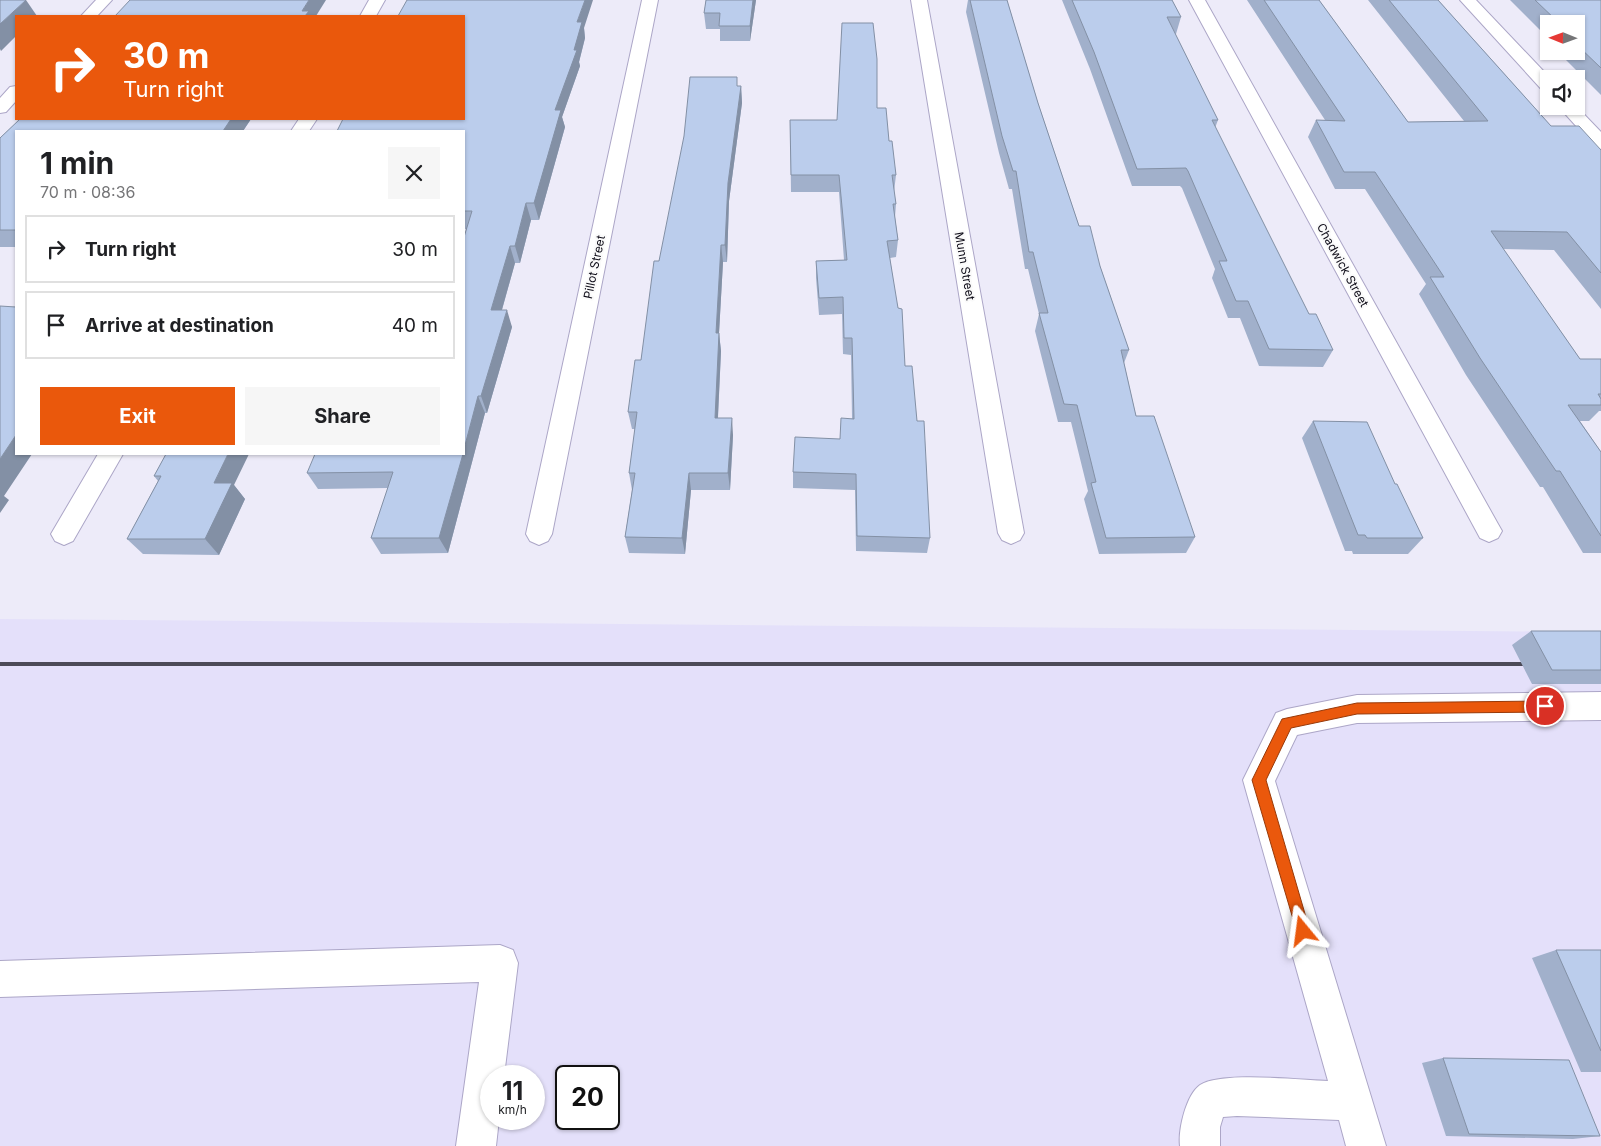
<!DOCTYPE html>
<html lang="en">
<head>
<meta charset="utf-8">
<style>
	body { margin:0; font-family:Inter,sans-serif; background:#f6f6f6; color:#202124; height:100vh; display:flex; flex-direction:column; font-size:19px; white-space:nowrap }
	* { box-sizing:border-box; margin:0 }
	p { font-size:16px; color:#757577 }
	.icon { flex:none; width:28px; height:28px; fill:none; stroke:currentColor; stroke-width:2; stroke-linecap:round; stroke-linejoin:round }
	.map { position:relative; flex:1; overflow:hidden }
	.panel { position:absolute; left:15px; top:130px; width:450px; height:325px; display:flex; flex-direction:column; background:#fff; border-radius:0px; box-shadow:0 1px 4px #0004 }
	.panel>* { flex:none }
	.hud { position:absolute; left:15px; top:15px; width:450px; height:105px; border-radius:0px; box-shadow:0 1px 4px #0004; background:#ea580c; color:#fff; overflow:hidden }
	.needle { width:32px; rotate:271deg }
	.tools { position:absolute; left:1540px; top:15px; display:grid; gap:10px }
	.tools a { display:grid; place-items:center; width:45px; height:45px; border-radius:0px; background:#fff; box-shadow:0 1px 4px #0004; font-size:25px }
	.speed { position:absolute; left:480px; top:1065px; display:flex; gap:10px; font-size:25px; font-weight:700; text-align:center }
	.speed>* { display:grid; place-content:center; width:65px; height:65px; border-radius:50%; background:#fff; box-shadow:0 1px 4px #0004; line-height:1 }
	.speed small { font-size:12px; font-weight:400 }
	.speed .limit { border:2px solid #111; border-radius:8px; background:#fff; color:#111 }
	.pin { position:absolute; display:grid; place-items:center; width:42px; height:42px; color:#fff; margin:-21px; border:2px solid #fff; border-radius:50%; box-shadow:0 1px 5px #0007 }
	.me { position:absolute; width:55px; margin:-28px; rotate:344deg; stroke-linejoin:round; filter:drop-shadow(0 0 4px #0008) }
	.turn { display:flex; align-items:center; gap:18px; height:105px; padding:0 25px; font-size:22px }
	.turn .icon { width:65px; height:65px; stroke-width:2.5 }
	.turn b { display:block; font-size:35px; line-height:42px }
	.round { display:grid; place-items:center; flex:none; width:52px; height:52px; border-radius:0px; background:#f6f6f6 }
	.headline { display:flex; align-items:center; justify-content:space-between; height:85px; padding:0 25px }
	h1 { font-size:30px; font-weight:700; line-height:38px }
	.primary-button { display:flex; gap:10px; margin-top:auto; padding:10px 25px }
	.primary-button a { flex:1; height:58px; border-radius:0px; background:#ea580c; color:#fff; font-size:20px; font-weight:700; line-height:58px; text-align:center }
	.primary-button a+a { background:#f6f6f6; color:#202124 }
	ul { padding:0; list-style:none }
	li { display:flex; align-items:center; gap:15px; height:68px; margin:0 10px 8px; padding:0 15px; border:2px solid #e0e0e0; border-radius:0px }
	li div { flex:1 }
	li b { display:block; font-size:19px }
	li em { font-style:normal }
	.map>svg:first-child { display:block }
	.built { fill:#e4e0fa; fill-rule:evenodd }
	.lines { fill:none; stroke-linecap:round; stroke-linejoin:round }
	.minor-casing { stroke:#aca6c7; stroke-width:2 }
	.minor { fill:#fff; fill-rule:evenodd }
	.rail { stroke:#4c4a57; stroke-width:4 }
	.wall { fill:#a1b0cb }
	.shaded-wall { fill:#8390a5 }
	.building { fill:#bbcdec; stroke:#8390a5 }
	.route { fill:#ea580c; stroke:#983908 }
	.labels { text-anchor:middle; dominant-baseline:central; stroke-width:4; stroke-linejoin:round; paint-order:stroke }
	.far-street-label { font-size:12px; fill:#0e0c18; stroke:#fafafa }
</style>
</head>
<body>
<div class="map">
<svg width="1601" height="1146" viewBox="0 0 1601 1146">
	<rect width="100%" height="100%" fill="#edebf9"/>
	<!-- built -->
	<path class="built" d="M0 619 1601 632V1146H0ZM491 1076H534V1119H491ZM566 1076H609V1119H566Z"/>
	<g class="lines">
		<!-- minor casing -->
		<g class="minor-casing">
			<path id="minor" d="M96 0H112L97 16H81Z
				M369 0H385L376 16H360Z
				M642 0H658L552 534 548 541 539 545 530 541 526 534Z
				M911 0H927L1024 533 1020 540 1011 544 1002 540 998 533Z
				M1189 0H1205L1498 524 1502 531 1498 538 1489 542 1480 538Z
				M1460 0H1476L1551 79H1549V92L1543 91Z
				M16 86V101L6 112 0 113V98L10 87Z
				M1558 106H1576L1601 132V149L1595 147Z
				M299 119H317L309 131H291Z
				M98 454H123L73 541 64 545 55 541 51 534Z
				M1601 692V720L1357 723 1297 735 1275 781 1386 1146H1346L1339 1120 1237 1116 1223 1117 1220 1127V1146H1180C1178 1130 1186 1095 1200 1085 1221 1071 1300 1080 1328 1081L1243 780 1276 713 1287 709 1357 695Z
				M500 945 513 950 518 963 504 1076H491V1119H499L496 1146H456L479 982 0 997V961Z"/>
		</g>
		<!-- minor -->
		<use href="#minor" class="minor"/>
		<!-- rail -->
		<path class="rail" d="M0 664H1535"/>
	</g>
	<!-- wall -->
	<path class="wall" d="M706 0H756L750 41H720V29H706L704 13Z
		M968 0H1007L1038 103 1079 226 1100 266 1129 350 1124 363 1136 416 1195 537 1186 553 1099 554 1084 499 1088 491 1071 422H1058L1035 331 1039 314 1028 269H1025L1012 189H1009L999 153 966 12Z
		M1062 0H1172L1181 17 1176 34H1175L1218 120 1215 128 1309 314 1333 350 1323 367 1259 366 1240 318H1228L1212 278 1215 269 1182 188 1180 186H1132L1090 69Z
		M1247 0H1319L1408 122 1464 121 1368 0H1438L1551 126 1601 150V309L1554 250 1503 249 1580 359H1601V411H1599L1589 421H1580L1601 452V553H1583L1543 487H1540L1466 375 1419 294 1426 284 1365 189H1335L1308 137 1316 120H1325Z
		M1510 0H1601V95L1557 51H1576V24H1549V43L1543 37 1545 35Z
		M584 28 585 38 579 62 580 66 562 117 565 127 539 220H531L520 263H515L502 310 512 327 487 413H485L448 553 381 554 371 538 388 488 318 489 307 473 464 454 466 229H464V131Z
		M738 86H741L742 103 729 201 727 262H723L719 333 721 351 718 418 733 435 730 490H691L685 554 629 553 625 537 632 490 629 473 635 429H632L628 412 641 360 659 261Z
		M877 108 889 141 896 175 894 192 896 204 895 217 898 240 896 257 890 258 905 366 917 421 930 538 927 553 856 551 855 490 793 488V472L840 439 852 418 851 355 843 354 842 314 819 315 816 278V261L844 260 839 192H791L790 120H837Z
		M20 119H251L243 131H16V247H0V138Z
		M1313 421 1395 484 1423 538 1408 554H1353L1352 551H1345L1302 438Z
		M166 454 234 485 245 499 219 555 143 554 127 539 158 481 154 476Z
		M1531 631H1601V684H1532L1512 645Z
		M1556 950H1601V1072H1581L1532 958Z
		M1443 1058 1600 1136 1573 1139 1446 1136 1422 1063Z"/>
	<!-- shaded-wall -->
	<path class="shaded-wall" d="M26 0 37 16H16V36L1 51 0 49V24Z
		M309 0H326L316 16H304L302 11Z
		M585 0H593L584 28 585 38 579 62 580 66 562 117 565 127 539 220 534 203 555 110 574 50 577 22Z
		M753 0H756L750 41V26Z
		M741 86 742 103 729 201 727 262 725 245 728 183Z
		M231 119H251L243 131H223Z
		M526 203 531 220 520 263 515 246Z
		M721 245 723 262 718 351 716 333Z
		M510 246 515 263 497 327 491 310Z
		M507 310 512 327 487 413 481 396Z
		M719 333 721 351 717 435 715 418Z
		M478 396 485 413 448 553 439 538 463 454H464V449Z
		M732 418 733 435 730 490 728 473Z
		M16 435V454H32L4 496 9 500 0 513V459Z
		M228 454H249L234 485 245 499 219 555 205 539 214 483Z
		M689 473 691 490 685 554 682 538Z"/>
	<!-- building -->
	<path class="building" d="M0 0H26L0 24Z
		M130 0H309L302 11H309L305 16H115Z
		M407 0H585L577 22H582L574 50H577L555 110H561L534 203H526L515 246H510L491 310H507L481 396H478L464 449V237L472 211H464V131H337L343 119H464V16H398Z
		M706 0H753L750 26H719L720 13H704Z
		M970 0H1007L1038 103 1079 226H1090L1100 266 1129 350H1121L1136 416H1154L1195 537 1106 538 1091 483 1096 482 1077 405 1064 404 1039 313H1048L1033 252H1029L1016 171H1013L1002 136Z
		M1072 0H1172L1181 17H1167L1218 120H1212L1309 314H1316L1333 350 1269 349 1248 301H1236L1219 261H1227L1188 171 1186 168 1137 169 1094 52Z
		M1264 0H1319L1408 122 1488 121 1389 0H1438L1551 126H1579L1601 150V273L1567 232 1491 231 1580 359H1601V394H1598L1601 399V405H1568L1601 452V536L1560 471H1556L1480 358 1430 277H1444L1375 172H1344L1316 120 1345 121Z
		M1535 0H1601V68L1576 44V24H1556L1553 22H1558Z
		M842 23H873L877 59V108H886L889 141H892L896 175H892L896 204H893L898 240 887 241 898 308 902 309 905 366H912L917 421H924L930 538 857 536 856 474 793 472 795 437 840 439 841 418 854 419 852 338H844L843 297 819 298 816 261 847 260 839 175H791L790 120H837Z
		M690 77H737V86H741L728 183 725 245H721L716 333H719L715 418H732L728 473H689L682 538 625 537 635 473H629L637 412H628L635 360H641L654 261H659L684 136Z
		M20 119H231L223 131H16V230H0V138Z
		M0 306 16 307V435L0 459Z
		M1313 421 1367 422 1395 484H1397L1423 538H1367L1365 535H1358Z
		M166 454H228L214 483H232L205 539H127L161 476H154Z
		M315 454H463L439 538H371L393 472 307 473Z
		M1531 631H1601V670H1552Z
		M1556 950H1601V1051Z
		M1443 1058 1569 1060 1600 1136 1469 1134Z"/>
	<!-- route -->
	<path class="route" d="M1545 701 1549 702 1551 706 1549 710 1545 712 1357 714 1291 728 1266 780 1310 931 1308 936 1303 938 1298 936 1252 780 1282 719 1357 703Z"/>
	<g class="labels">
		<!-- far-street labels -->
		<g class="far-street-label">
			<text transform="translate(1343 265) rotate(61)">Chadwick Street</text>
			<text transform="translate(965 266) rotate(80)">Munn Street</text>
			<text transform="translate(594 267) rotate(-78)">Pillot Street</text>
		</g>
	</g>
</svg>
<div class="tools">
<a><svg class="needle" viewBox="-14 -14 28 28"><path d="M0-13l5 13h-10z" fill="#e53935"/><path d="M0 13l5-13h-10z" fill="#757577"/></svg></a>
<a><svg class="icon" aria-label="sound" viewBox="0 0 24 24"><path d="M4 9h4l5-4v14l-5-4H4zM17 9q2 3 0 6"/></svg></a>
</div>
<div class="speed"><div>11<small>km/h</small></div><div class="limit">20</div></div>
<div class="pin" style="left:1545px;top:706px;background:#d93025"><svg class="icon" aria-label="arrive" viewBox="0 0 24 24"><path d="M6 21V4h12l-3 4 3 4H6"/></svg></div>
<svg class="me" style="left:1303px;top:931px" viewBox="-20 -20 40 40"><path d="M0-17L14 15 0 8-14 15z" fill="#ea580c" stroke="#fff" stroke-width="4"/></svg>
<div class="hud">
<div class="turn"><svg class="icon" aria-label="right" viewBox="0 0 24 24"><path d="M7 20v-9h11M14 6l5 5-5 5"/></svg><div><b>30 m</b>Turn right</div></div>
</div>
<section class="panel">
<div class="headline"><div><h1>1 min</h1><p>70 m · 08:36</p></div><a class="round"><svg class="icon" aria-label="close" viewBox="0 0 24 24"><path d="M6 6l12 12M18 6L6 18"/></svg></a></div>
<ul>
<li><svg class="icon" aria-label="right" viewBox="0 0 24 24"><path d="M7 20v-9h11M14 6l5 5-5 5"/></svg><div><b>Turn right</b></div><em>30 m</em></li>
<li><svg class="icon" aria-label="arrive" viewBox="0 0 24 24"><path d="M6 21V4h12l-3 4 3 4H6"/></svg><div><b>Arrive at destination</b></div><em>40 m</em></li>
</ul>
<div class="primary-button"><a>Exit</a><a>Share</a></div>
</section>
</div>
</body>
</html>
